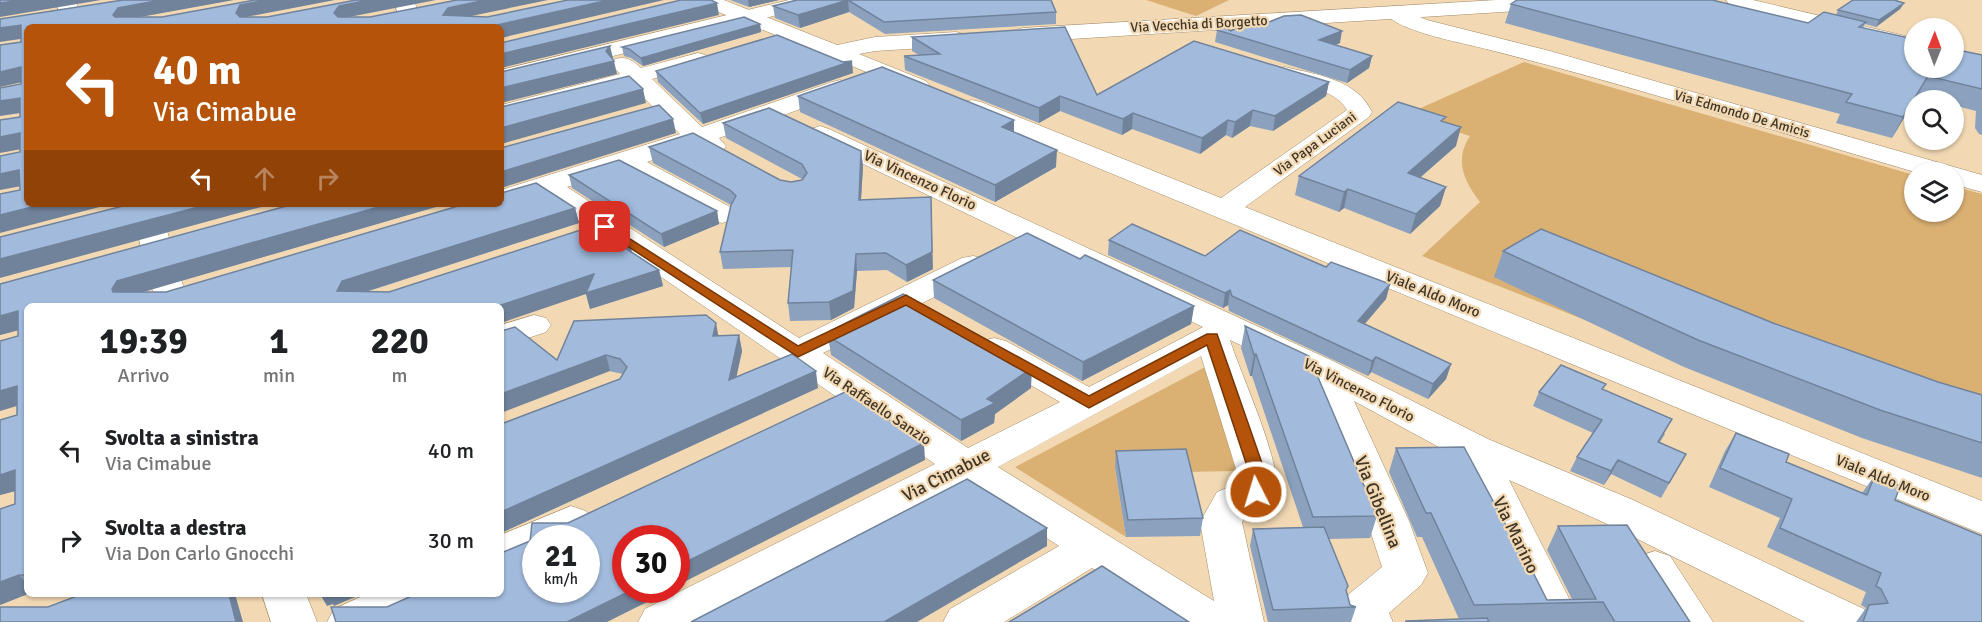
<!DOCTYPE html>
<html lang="it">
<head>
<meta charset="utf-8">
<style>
	body { margin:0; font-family:Signika,sans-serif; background:#f6f6f6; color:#202124; height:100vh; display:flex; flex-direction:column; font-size:22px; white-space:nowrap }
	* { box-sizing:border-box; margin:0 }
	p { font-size:20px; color:#757577 }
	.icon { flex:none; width:33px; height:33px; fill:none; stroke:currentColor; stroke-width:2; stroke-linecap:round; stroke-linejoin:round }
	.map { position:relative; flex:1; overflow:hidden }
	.side { position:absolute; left:24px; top:303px; width:480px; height:294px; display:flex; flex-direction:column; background:#fff; border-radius:9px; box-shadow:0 2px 4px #0004 }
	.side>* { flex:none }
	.hud { position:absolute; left:24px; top:24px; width:480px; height:183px; border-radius:9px; box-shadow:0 2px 4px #0004; background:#b45309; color:#fff; overflow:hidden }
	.needle { width:39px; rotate:1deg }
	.buttons { position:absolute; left:1904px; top:18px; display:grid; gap:12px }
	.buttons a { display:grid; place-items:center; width:60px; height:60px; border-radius:50%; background:#fff; box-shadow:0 2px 4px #0004; font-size:30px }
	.speed { position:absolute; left:522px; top:525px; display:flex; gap:12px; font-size:30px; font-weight:700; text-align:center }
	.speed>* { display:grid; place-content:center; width:78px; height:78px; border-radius:50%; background:#fff; box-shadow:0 2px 4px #0004; line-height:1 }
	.speed small { font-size:15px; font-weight:400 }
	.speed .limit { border:9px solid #d22; background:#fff; color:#111 }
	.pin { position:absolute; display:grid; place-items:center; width:51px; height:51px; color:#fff; margin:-26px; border-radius:12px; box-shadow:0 3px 9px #0006 }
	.me { position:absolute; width:66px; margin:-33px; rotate:355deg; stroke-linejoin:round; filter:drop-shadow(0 0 4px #0008) }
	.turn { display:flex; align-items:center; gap:21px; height:126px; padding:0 30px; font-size:27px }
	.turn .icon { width:78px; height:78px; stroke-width:2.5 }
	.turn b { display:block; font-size:42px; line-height:51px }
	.lanes { display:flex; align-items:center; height:57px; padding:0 30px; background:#0003; justify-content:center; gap:30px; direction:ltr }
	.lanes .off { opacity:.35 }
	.eta { display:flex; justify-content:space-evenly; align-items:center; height:102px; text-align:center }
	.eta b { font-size:36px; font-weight:700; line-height:42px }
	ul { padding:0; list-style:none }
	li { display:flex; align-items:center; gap:18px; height:90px; padding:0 30px }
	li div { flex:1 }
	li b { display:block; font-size:22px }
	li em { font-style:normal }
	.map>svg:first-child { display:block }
	.green { fill:#dab073 }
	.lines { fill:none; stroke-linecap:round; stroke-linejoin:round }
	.street-casing { stroke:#a48c6a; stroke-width:1 }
	.secondary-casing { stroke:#a48c6a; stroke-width:1 }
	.street { fill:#fff; fill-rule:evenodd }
	.secondary { fill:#fff; fill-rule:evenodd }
	.wall { fill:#8ba1be }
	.shaded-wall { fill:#71839b }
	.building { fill:#a2bbdd; stroke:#71839b; stroke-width:1.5; fill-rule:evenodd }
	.route { fill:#b45309; stroke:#753606; stroke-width:1.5 }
	.labels { text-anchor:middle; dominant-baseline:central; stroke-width:4.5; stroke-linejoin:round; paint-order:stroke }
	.far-street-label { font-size:14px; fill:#403628; stroke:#f2d9b4 }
	.street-label { font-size:15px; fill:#403628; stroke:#f2d9b4 }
	.near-street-label { font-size:18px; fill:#403628; stroke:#f2d9b4 }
</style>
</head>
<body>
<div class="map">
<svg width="1982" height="622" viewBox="0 0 1982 622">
	<rect width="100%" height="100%" fill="#f2d9b4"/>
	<!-- green -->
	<path class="green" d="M1146 0H1229L1196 16Z
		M1524 62 1914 175V212H1953V186L1982 194V476L1422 256 1480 202C1464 181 1454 160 1470 136L1405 115Z
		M1205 367 1236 471 1184 472 1115 469 1126 537 1015 467Z"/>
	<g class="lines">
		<!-- street casing -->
		<g class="street-casing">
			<path id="street" d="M55 0H75L87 27H65Z
				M394 0H414L423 27H401Z
				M789 0H824L821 4 501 84V70Z
				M1726 0H1753L1914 38V52L1744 11 1729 4Z
				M1394 6 1427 20 1550 51 1982 175V192L1953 184V172H1915C1774 131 1633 86 1490 50 1465 43 1397 32 1384 12L1387 8Z
				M698 53 706 55 709 60 706 65 652 79 702 127 832 82 840 80 848 82 852 87 848 92 719 138 726 146 722 152 713 154 695 146 647 162 732 208 737 214 732 220 722 223 712 220 622 170 567 187 799 338 962 258 973 256 984 258 989 265 984 272 823 353 968 448 1060 402 982 357 977 349 982 341 994 338 1006 341 1089 387 1203 327 811 139 807 134 811 129 820 126 829 129 1333 361 1488 439 1633 500 1864 609 1871 622H1805L1603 522 1509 480 1581 622H1535L1459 458 1354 401 1409 521 1428 573 1421 585 1389 613 1393 622H1347L1343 607 1349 594 1382 567 1367 521 1306 376 1230 340C1239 371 1285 468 1275 494 1269 510 1250 506 1242 522L1264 622H1175L1092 568 1004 622H943L950 609 1059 546 965 484 703 622H638L645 609 935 464 541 195 501 208 490 204H501V190L680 134 631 85 501 120V105L620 74 611 64 615 59C627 56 632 60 641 68ZM1201 356 1236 469V484L1217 492 1200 522 1214 601 998 467Z
				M132 204H160L177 268 190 306H158L145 268Z
				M534 315 546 318 551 325 546 332 501 347V325Z
				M571 506 586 511 592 522C579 545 559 538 536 538V557L501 571V535Z
				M1655 551 1670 556 1713 622H1666L1633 568 1640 556Z
				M262 594H306L317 622H271Z
				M367 594H434L428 607 395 622H327L334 609Z"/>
		</g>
		<!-- secondary casing -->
		<g class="secondary-casing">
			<path id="secondary" d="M696 0H724L837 45 875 37 956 32 964 34 967 39 964 44 956 46 875 51 859 54 926 81 930 86 926 91 918 93 699 4Z
				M1496 0H1608L1605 4 1598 6 1023 42 1015 40 1012 35 1015 30 1023 28Z
				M1285 67C1318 75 1356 79 1372 112L1369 117 1245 207 1982 501V534L963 112 960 107 963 102 972 100 981 102 1221 198 1347 110C1335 88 1298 85 1277 79L1273 74 1277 69Z"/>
		</g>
		<!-- street -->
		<use href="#street" class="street"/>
		<!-- secondary -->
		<use href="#secondary" class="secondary"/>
	</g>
	<!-- wall -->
	<path class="wall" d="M730 0H779L749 7Z
		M797 0H1051L1056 12V24L885 34 849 12 800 28 775 18 773 6Z
		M1904 3 1900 9 1876 27 1865 24 1863 28 1982 55V135L1979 134 1975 128 1976 111 1953 105V100H1934L1917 96 1892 138 1836 123 1840 114 1505 23 1511 4 1808 23 1836 15 1838 10Z
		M760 24 761 32 643 66 631 58 624 56 622 47Z
		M1217 30 1231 31 1340 43 1336 45 1372 56 1369 68 1347 83 1215 42Z
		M912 37 1097 95 1329 82 1326 96 1273 131 1250 126 1232 138 1226 135 1200 154 1132 129 1122 135 1060 111 1039 123 905 70 904 56 919 55 912 51Z
		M843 62 853 73 703 124 658 82 656 71Z
		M798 96 1014 120V132L1056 167 995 202 800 112Z
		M1444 122 1456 146 1420 178 1446 187 1440 206 1410 234 1344 208 1339 212 1295 195 1299 176Z
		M723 123 861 151 863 166 861 199 933 269 907 282 887 270 857 271 854 308 831 320 790 321 788 303 792 267 723 269 720 252 731 205 653 163 649 147 780 180 791 182 802 180V179L726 138Z
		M569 175 717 211 719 224 664 247 572 188Z
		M446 204 142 292H166L575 208 579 223 366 292H389L630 245 632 252 659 270 663 286 590 309 586 294 27 306V594L0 605 15 504V491L0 495 17 415 18 336V330L0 335V284Z
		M1109 240 1205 256 1326 267 1390 284 1386 299 1365 324 1451 364 1446 379 1428 399 1371 372 1368 376 1229 311 1228 305 1223 308 1108 255Z
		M1503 251 1773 323 1938 382 1982 395V478L1862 438 1684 367 1494 277Z
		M1080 259 1194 306 1191 324 1082 381 934 298 933 280Z
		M1245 326 1377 516 1370 538 1329 539 1350 605 1356 607 1351 622H1268L1250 546 1253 529 1303 527 1252 376H1250L1241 348Z
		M832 330 1031 388 995 414 994 423 961 441 831 355 828 336 832 334Z
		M739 335 742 351 736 377 818 388 501 533V424L620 379 623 374 557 360 718 336Z
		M1603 390 1665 434 1660 442 1686 454 1661 498 1611 474 1604 485 1570 471 1577 457 1593 433 1533 406 1539 392Z
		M1736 433 1786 462 1862 493 1875 475 1895 500 1982 622H1856L1866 608 1861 605 1866 592 1767 547 1780 518 1709 487 1725 451Z
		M1396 448 1547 600 1572 599 1547 550 1558 526 1690 622H1406V621L1459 619 1422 537H1417L1389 472Z
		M1116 451 1203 518 1200 536 1126 537 1115 468Z"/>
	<!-- shaded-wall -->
	<path class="shaded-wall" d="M21 0H101L0 17V3Z
		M161 0H234L124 20 119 27 113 15 118 8Z
		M266 0H335L246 17 241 25 236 13 240 5Z
		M369 0H436L344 18 339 25 334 13 339 6Z
		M486 0H548L452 20 443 15 448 8Z
		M609 0H664L501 38V27H497V25Z
		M748 0H779L749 7Z
		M848 0 849 12 800 28 798 15Z
		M717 3 719 15 501 68V54Z
		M1904 3 1900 9 1876 27 1879 20Z
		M760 24 761 32 643 66 641 58Z
		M21 25 27 38 0 42V28Z
		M1342 31 1340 43 1316 52 1319 40Z
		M610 46 613 58 610 62 614 61 617 74 501 103V88L606 51Z
		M1372 56 1369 68 1347 83 1350 70Z
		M852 61 853 73 703 124 700 113Z
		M21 67 27 81 0 87V72Z
		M1928 76 1917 96 1892 138 1903 117Z
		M1329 82 1326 96 1273 131 1275 116Z
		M643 89 646 103 501 144V128Z
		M1060 96V111L1039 123V108Z
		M20 98 27 112 0 116V101Z
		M1253 110 1250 126 1232 138 1235 122Z
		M1133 113 1132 129 1122 135 1123 119Z
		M673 119 676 133 501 188V172Z
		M1014 120V137L1002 127Z
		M1228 120 1226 135 1200 154 1202 138Z
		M1461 127 1456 146 1403 192 1408 173Z
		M20 133 27 148 0 153V137Z
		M1057 150 1056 167 995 202V185Z
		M861 151 863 166 860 216 859 200Z
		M19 170 27 185 0 190V174Z
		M1446 187 1440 206 1410 234 1416 214Z
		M1348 189 1344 208 1339 212 1344 192Z
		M931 197 933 269 907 282 906 265Z
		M44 204H111L0 233V215Z
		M210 204H272L0 278V259Z
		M389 204H446L126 297 121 305 112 289 117 281Z
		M575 208 579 223 349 297 337 291 342 281Z
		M717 211 719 224 664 247 661 234Z
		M630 245 634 261 625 248Z
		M856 254 857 271 854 308 831 320 829 302Z
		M659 270 663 286 590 309 586 294 501 323V306H498L594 274Z
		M1390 284 1386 299 1354 336 1358 321Z
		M1230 290 1228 305 1223 308 1225 293Z
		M1194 306 1191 324 1082 381 1083 362Z
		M18 311 27 328 0 335V316Z
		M716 323 719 339 713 336Z
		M739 335 742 351 732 397 729 380Z
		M1256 354 1252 376H1250L1254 355Z
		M606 355 610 371 501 413V394Z
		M1376 357 1371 372 1368 376 1372 361Z
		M1451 364 1446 379 1428 399 1433 384Z
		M1032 368 1031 388 995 414 994 423 961 441V420L987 399Z
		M816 371 818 388 501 533V512Z
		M17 386 27 403 0 411V391Z
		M924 443 925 460 676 586V567Z
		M1618 460 1611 474 1604 485 1611 471Z
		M15 470 27 488 0 495V475Z
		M1047 528V546L917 622H884Z
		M19 575 27 584V594H28L0 605V582Z
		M632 590H671L607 622H567Z
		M229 594H235L243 622H236Z
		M320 594H362L334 606 333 604 327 606Z"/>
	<!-- building -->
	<path class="building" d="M0 0H21L0 3Z
		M123 0H161L118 8 113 15 115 17H162L255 0H266L240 5 236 13 240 17H267L356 0H369L339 6 334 13 338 17H370L457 0H486L448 8 443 15 487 17 568 0H609L497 25V27H27V204H44L0 215V194L20 190 19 170 0 174V156L20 152V133L0 137V120L20 117V98L0 101V88L21 84V67L0 72V45L21 42V25L0 28V19Z
		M681 0H711L717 3 501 54V43Z
		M797 0H1051L1056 12 884 22 848 0 798 15 773 6Z
		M1517 0H1712L1808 23 1824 12 1866 22 1859 27 1914 39V68H1953V49L1982 55V89L1928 76 1903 117 1846 102 1852 94 1511 4Z
		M1853 0H1894L1904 3 1879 20 1838 10Z
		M1301 15 1342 31 1319 40 1372 56 1350 70 1217 30 1223 27 1231 31 1256 18 1269 22 1284 16Z
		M744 17 760 24 641 58 629 49 622 47Z
		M1065 27 1097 95 1194 41 1329 82 1275 116 1253 110 1235 122 1228 120 1202 138 1133 113 1123 119 1060 96 1039 108 904 56 940 54 912 37Z
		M777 35 843 62 852 61 700 113 656 71Z
		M610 46 606 51 614 61 501 88V72Z
		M882 67 1014 120 1002 127 1057 150 995 185 798 96Z
		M629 76 643 89 501 128V107Z
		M1398 102 1446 117 1441 121 1461 127 1408 173 1446 187 1416 214 1348 189 1344 192 1299 176Z
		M659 105 673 119 501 172V148Z
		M769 108 861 151 859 200 931 197 932 252 906 265 886 253 856 254 853 291 829 302 788 303 793 250 720 252 731 205 736 196 730 190 649 147 693 133 780 180 791 182 802 180 807 173 802 164 723 123Z
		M619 160 717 211 661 234 569 175Z
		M536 183 575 208 342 281 337 291 389 292 599 224 630 245 625 248 659 270 586 293 594 274 498 306H27V575H19L0 582V509L15 504V470L0 475V420L17 415V386L0 391V341L18 336V311L0 316V284L294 204H389L117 281 112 289 113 292H166L465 204H501V193Z
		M131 204H210L0 259V237Z
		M1132 224 1205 256 1240 230 1326 267 1331 262 1390 284 1358 321 1451 364 1433 384 1376 357 1372 361 1232 296 1230 290 1225 293 1109 240Z
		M1541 229 1773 323 1938 382 1982 395V443L1880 410 1698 340 1503 251Z
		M1027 233 1080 259 1085 255 1194 306 1083 362 933 280Z
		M903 294 1032 368 987 399 995 403 961 420 828 336 835 333 832 330Z
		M706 315 716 323 713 336 739 335 729 380 792 354 816 371 501 512V424L620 379 627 367 620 359 606 355 501 394V331L515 327 557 360 574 321Z
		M1245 326 1309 356 1377 516 1313 517 1256 354 1254 355Z
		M1561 365 1606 384 1602 389 1672 419 1658 442 1686 454 1669 483 1618 460 1611 471 1577 457 1602 420 1539 392Z
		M847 391 924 443 676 567V538H626V590H632L567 622H336L331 607H387L416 594H501V553L530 541 532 523H568ZM536 538H586V590H536Z
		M1736 433 1789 454 1786 462 1867 495 1875 475 1900 486 1895 500 1982 536V622H1863L1869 605 1888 603 1881 589 1876 586 1881 573 1780 528 1792 499 1720 468Z
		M1464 447 1507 527H1510L1547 600 1596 599 1558 526 1627 525 1690 622H1615L1603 602 1474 605 1431 513H1426L1396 448Z
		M1186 449 1203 518 1128 520 1116 451Z
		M967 479 1047 528 884 622H691Z
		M1324 527 1348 586 1346 590 1350 605 1356 607 1273 610 1253 529Z
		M1102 566 1189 622H1009Z
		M82 594H229L236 622H0V607H48Z
		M1487 618 1489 622H1406V621Z"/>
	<!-- route -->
	<path class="route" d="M605 223 798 346 906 295 1089 396 1207 334H1217L1264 469 1265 492 1262 496H1250L1248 492V469L1207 345 1089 408 906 305 798 357 601 229V224Z"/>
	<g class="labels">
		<!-- far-street labels -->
		<g class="far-street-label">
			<text transform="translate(1199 24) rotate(-3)">Via Vecchia di Borgetto</text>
			<text transform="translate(1742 114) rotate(16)">Via Edmondo De Amicis</text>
			<text transform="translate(1315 144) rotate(-36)">Via Papa Luciani</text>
		</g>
		<!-- street labels -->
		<g class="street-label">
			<text transform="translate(920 180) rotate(25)">Via Vincenzo Florio</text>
			<text transform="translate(1433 294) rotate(22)">Viale Aldo Moro</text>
			<text transform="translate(1359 390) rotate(27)">Via Vincenzo Florio</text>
			<text transform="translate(877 406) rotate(34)">Via Raffaello Sanzio</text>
			<text transform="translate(1883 478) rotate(22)">Viale Aldo Moro</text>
		</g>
		<!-- near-street labels -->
		<g class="near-street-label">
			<text transform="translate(946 475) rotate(-27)">Via Cimabue</text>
			<text transform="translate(1378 502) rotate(68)">Via Gibellina</text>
			<text transform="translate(1516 535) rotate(64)">Via Marino</text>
		</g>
	</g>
</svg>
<div class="buttons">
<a><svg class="needle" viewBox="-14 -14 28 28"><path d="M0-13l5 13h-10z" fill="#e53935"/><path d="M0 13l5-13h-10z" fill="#757577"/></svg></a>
<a><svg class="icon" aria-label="search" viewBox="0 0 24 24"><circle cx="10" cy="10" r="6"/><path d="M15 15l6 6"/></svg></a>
<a><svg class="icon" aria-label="layers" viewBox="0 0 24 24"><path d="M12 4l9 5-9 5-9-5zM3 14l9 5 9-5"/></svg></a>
</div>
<div class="speed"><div>21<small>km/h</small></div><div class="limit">30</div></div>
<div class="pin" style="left:605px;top:227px;background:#d93025"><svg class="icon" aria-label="arrive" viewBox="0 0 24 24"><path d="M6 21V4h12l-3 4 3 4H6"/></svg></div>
<svg class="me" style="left:1256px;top:492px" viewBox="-20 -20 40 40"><circle r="17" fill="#b45309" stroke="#fff" stroke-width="3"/><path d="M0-11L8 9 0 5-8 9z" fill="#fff"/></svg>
<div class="hud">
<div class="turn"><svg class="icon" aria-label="left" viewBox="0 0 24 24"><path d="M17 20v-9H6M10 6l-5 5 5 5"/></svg><div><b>40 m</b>Via Cimabue</div></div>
<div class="lanes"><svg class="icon" aria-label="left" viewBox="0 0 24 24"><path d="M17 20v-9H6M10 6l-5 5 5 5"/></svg><svg class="icon off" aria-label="ahead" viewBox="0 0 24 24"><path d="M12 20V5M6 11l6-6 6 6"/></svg><svg class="icon off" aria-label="right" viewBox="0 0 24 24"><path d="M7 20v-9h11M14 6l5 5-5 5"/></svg></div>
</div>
<section class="side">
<div class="eta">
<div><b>19:39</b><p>Arrivo</p></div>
<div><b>1</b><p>min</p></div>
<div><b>220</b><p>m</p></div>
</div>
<ul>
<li><svg class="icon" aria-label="left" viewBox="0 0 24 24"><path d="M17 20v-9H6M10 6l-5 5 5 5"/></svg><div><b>Svolta a sinistra</b><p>Via Cimabue</p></div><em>40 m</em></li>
<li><svg class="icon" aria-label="right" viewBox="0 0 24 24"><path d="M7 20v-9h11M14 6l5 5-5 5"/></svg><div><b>Svolta a destra</b><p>Via Don Carlo Gnocchi</p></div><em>30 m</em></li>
</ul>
</section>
</div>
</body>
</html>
